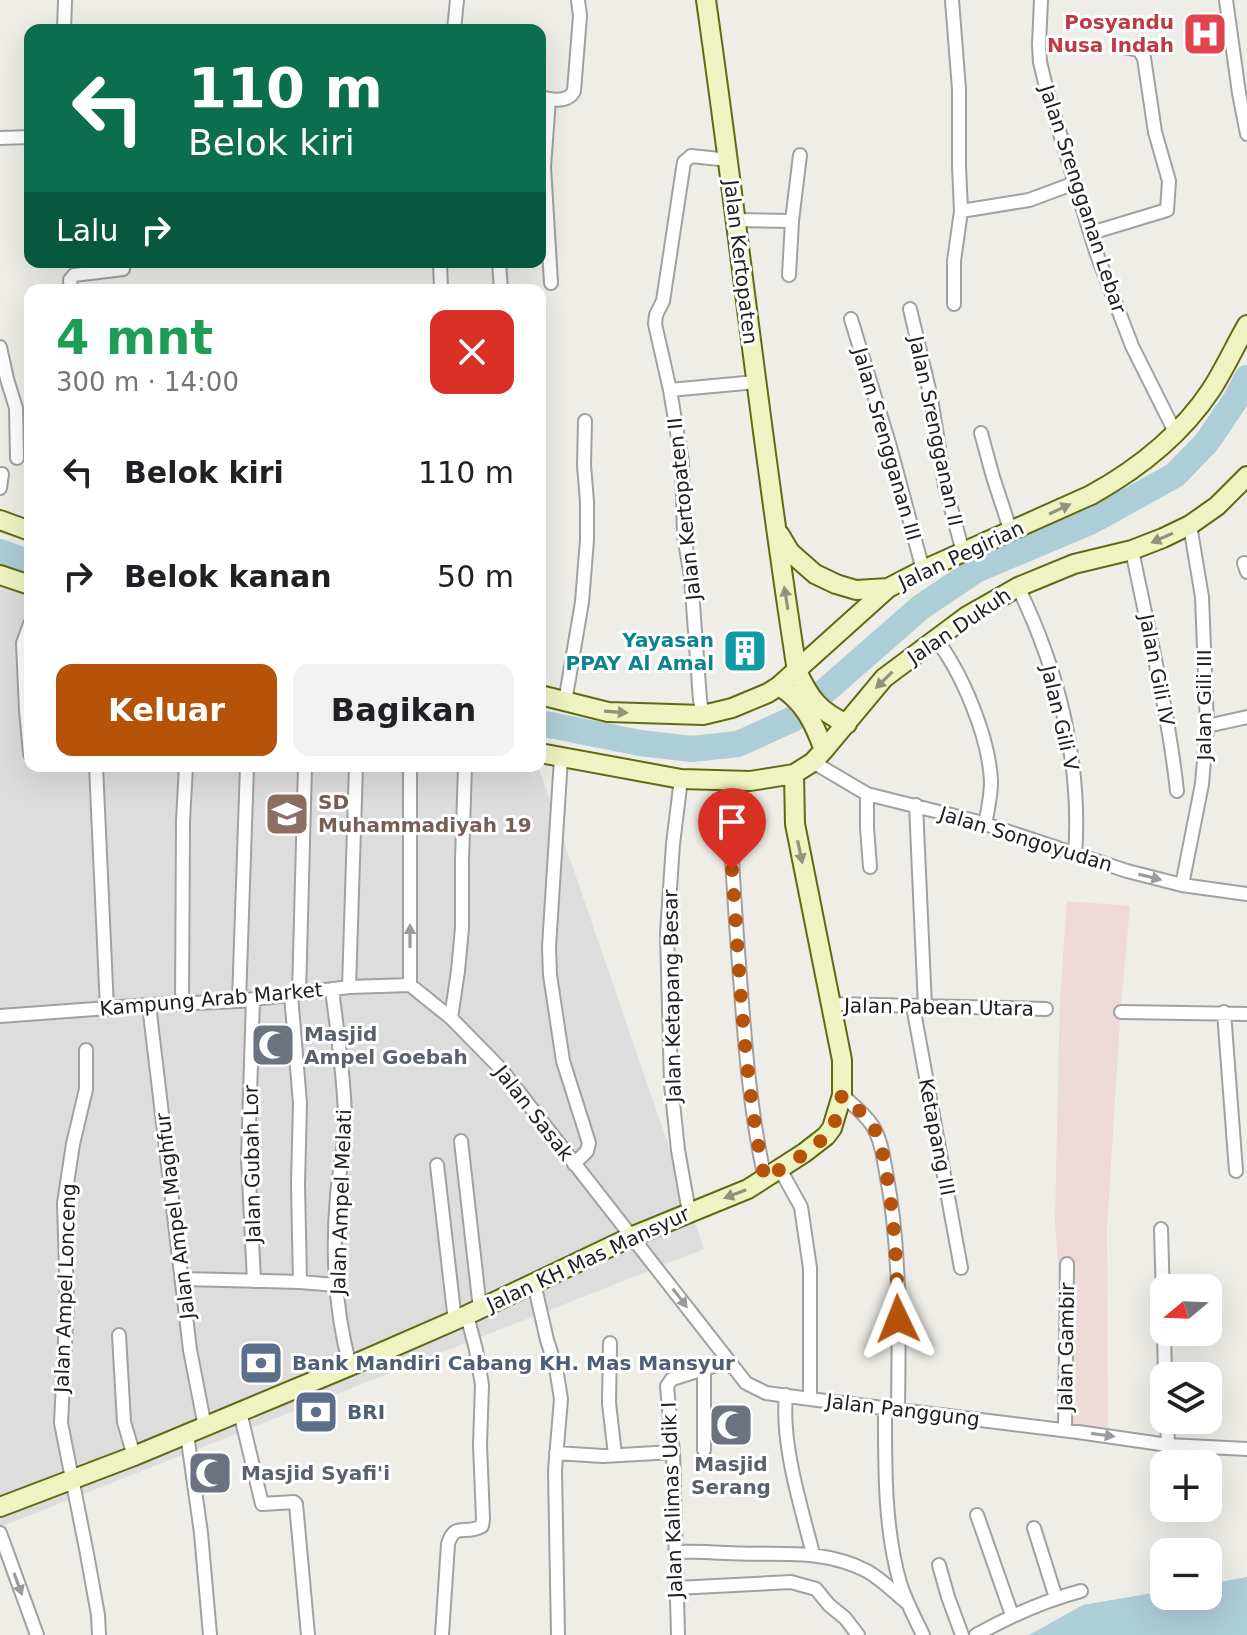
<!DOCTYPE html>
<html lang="id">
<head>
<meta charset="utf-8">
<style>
	body { margin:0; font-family:"DejaVu Sans",sans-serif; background:#f2f2f2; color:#202124; height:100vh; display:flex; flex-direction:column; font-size:30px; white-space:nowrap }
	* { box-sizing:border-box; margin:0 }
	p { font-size:26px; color:#757577 }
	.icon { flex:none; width:44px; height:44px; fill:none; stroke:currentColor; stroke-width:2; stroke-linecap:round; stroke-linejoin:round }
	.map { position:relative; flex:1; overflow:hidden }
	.drawer { position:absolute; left:24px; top:284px; width:522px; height:488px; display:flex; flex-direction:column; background:#fff; border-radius:16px; box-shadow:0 8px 32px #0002 }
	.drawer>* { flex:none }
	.guide { position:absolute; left:24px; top:24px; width:522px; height:244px; border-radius:16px; box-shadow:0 8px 32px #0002; background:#0b6e4f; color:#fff; overflow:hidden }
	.needle { width:52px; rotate:251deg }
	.controls { position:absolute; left:1150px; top:1274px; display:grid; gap:16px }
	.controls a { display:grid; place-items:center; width:72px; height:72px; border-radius:16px; background:#fff; box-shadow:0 8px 32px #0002; font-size:40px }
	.pin { position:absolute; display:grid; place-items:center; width:68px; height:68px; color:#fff; margin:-82px -34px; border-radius:50% 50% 50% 0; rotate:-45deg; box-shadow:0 0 8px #0007 }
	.pin .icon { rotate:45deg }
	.me { position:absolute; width:88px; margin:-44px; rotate:358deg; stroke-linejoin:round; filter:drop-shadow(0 0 6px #0008) }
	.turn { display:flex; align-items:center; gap:28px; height:168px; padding:0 32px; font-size:36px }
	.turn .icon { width:104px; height:104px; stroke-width:2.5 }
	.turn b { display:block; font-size:56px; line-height:68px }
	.then { display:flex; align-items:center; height:76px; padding:0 32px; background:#0003; gap:16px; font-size:30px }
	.round { display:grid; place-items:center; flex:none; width:84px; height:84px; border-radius:16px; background:#f2f2f2 }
	.headline { display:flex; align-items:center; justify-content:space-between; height:136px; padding:0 32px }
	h1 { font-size:48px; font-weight:700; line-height:60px; color:#1e9e55 }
	.button { display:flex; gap:16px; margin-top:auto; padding:16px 32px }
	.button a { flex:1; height:92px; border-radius:16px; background:#b45309; color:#fff; font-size:32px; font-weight:700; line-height:92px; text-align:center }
	.button a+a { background:#f2f2f2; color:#202124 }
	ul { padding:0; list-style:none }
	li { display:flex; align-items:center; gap:24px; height:104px; padding:0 32px }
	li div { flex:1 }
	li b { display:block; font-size:30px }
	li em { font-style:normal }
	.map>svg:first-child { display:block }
	.residential { fill:#dedddd }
	.commercial { fill:#eedad9 }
	.water { fill:#adcdd7 }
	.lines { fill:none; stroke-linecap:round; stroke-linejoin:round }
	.river { stroke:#adcdd7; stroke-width:26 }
	.street-casing { stroke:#a1a1a1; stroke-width:16 }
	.secondary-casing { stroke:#5f6b12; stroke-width:22 }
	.street { stroke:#fff; stroke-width:12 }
	.secondary { stroke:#eff3c2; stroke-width:18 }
	.oneway { fill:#929479 }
	.oneway2 { fill:#9b9b9b }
	.route { stroke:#b45309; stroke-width:14; stroke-dasharray:0 25.2 }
	.labels { text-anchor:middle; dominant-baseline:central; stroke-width:6; stroke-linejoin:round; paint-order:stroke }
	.health-label { font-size:20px; font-weight:bold; fill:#be3a42; stroke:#fff; text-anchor:end }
	.street-label { font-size:20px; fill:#202020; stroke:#fff }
	.culture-label { font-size:20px; font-weight:bold; fill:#0d838f; stroke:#fff; text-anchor:end }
	.education-label { font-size:20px; font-weight:bold; fill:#785e54; stroke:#fff; text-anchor:start }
	.worship-label { font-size:20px; font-weight:bold; fill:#5b616d; stroke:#fff; text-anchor:start }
	.service-label { font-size:20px; font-weight:bold; fill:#4e5e75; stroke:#fff; text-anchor:start }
</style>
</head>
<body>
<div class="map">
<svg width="1247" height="1635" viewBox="0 0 1247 1635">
	<rect width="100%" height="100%" fill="#efede7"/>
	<!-- residential -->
	<path class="residential" d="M0 552 30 561V766H538L704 1249 0 1527Z"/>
	<!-- commercial -->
	<path class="commercial" d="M1067 901 1130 906 1121 1005 1107 1227 1108 1428 1068 1425 1055 1220 1060 999Z"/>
	<!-- water -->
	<path class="water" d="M1247 1577V1635H1029L1083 1605 1164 1591V1596H1208V1584Z"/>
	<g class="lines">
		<!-- river -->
		<path class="river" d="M0 552 30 563
			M540 723 640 743 692 749 738 744 793 719 921 607 976 570 1092 521 1175 475 1207 442 1236 399 1247 378"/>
		<!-- street casing -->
		<g class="street-casing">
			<path id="street" d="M952 0 959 89V166L961 211 954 261V304
				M1041 0 1039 45 1040 62 1047 91 1096 252 1132 346 1176 434
				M1226 0 1239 93 1247 134
				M64 30 65 0
				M454 30 457 0
				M540 97C551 100 568 103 574 91L580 16 578 0
				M549 99 544 167 551 283
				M0 138 30 137
				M961 211 1029 200 1075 183
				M736 220 792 221
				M1091 233 1167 210 1169 181 1155 132 1144 58 1139 50 1117 46
				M440 262 441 290
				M499 262 501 290
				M789 275 792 221 800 155
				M71 290 70 280 74 275 123 269
				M910 309 931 398 945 486 963 552
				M851 319 889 443 923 570
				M0 347 7 379 16 408 17 458
				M670 390 655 324 656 315 663 301 684 162 691 156 729 160
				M981 433 993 477 1011 532
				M0 488 2 474
				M1132 550C1148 630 1168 709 1177 791
				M1244 563 1247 572
				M1018 587C1058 669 1082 763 1075 855
				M30 624 23 643 26 710 30 754
				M935 638C962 672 989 737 991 781 991 796 988 810 985 824
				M565 702 582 602 587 540V502L584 465 585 421
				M703 715 700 700 691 577 684 536 682 462 670 390 756 382
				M1207 726 1247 717
				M561 758 549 947 550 975 563 1061 589 1143 587 1151 574 1164
				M813 762 867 794 979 822 1127 871 1182 885 1247 894
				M96 766 107 1009
				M410 766V985L451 1018 500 1068 746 1383 766 1393 810 1399 1078 1432 1168 1445 1247 1449
				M681 779 673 844 667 933 671 1084 678 1150 689 1212
				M729 781C730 847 735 912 740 977 745 1045 750 1112 765 1179
				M867 794V828L870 867
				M916 805 925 1007
				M1182 885 1202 784 1207 726 1202 597 1190 525
				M349 987 356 766
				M332 989C337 1031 344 1074 345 1117 346 1143 339 1170 337 1196 332 1253 335 1311 350 1366
				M299 994 305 766
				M291 995 300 1103 298 1184 300 1282
				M253 999 248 1158 254 1281
				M239 1001 247 766
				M182 1003 183 821 186 766
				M831 1004 1046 1009
				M149 1005 190 1350 205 1427
				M913 1006 961 1268
				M1121 1012 1247 1014
				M1224 1012 1236 1171
				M0 1016 149 1005 239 1001 349 987 410 985
				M451 1018 458 971 462 928V860L465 766
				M86 1050V1089L73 1144 64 1203 67 1302 61 1423 87 1554 98 1615 99 1635
				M842 1095C852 1104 864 1113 872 1125 881 1139 883 1156 886 1172 901 1249 899 1330 898 1409
				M461 1141 480 1309
				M437 1165 455 1321
				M780 1169 801 1207 810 1268V1399
				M1161 1229 1164 1332
				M183 1279 300 1282 336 1285
				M534 1283 547 1340 556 1368 561 1399 555 1470 558 1635
				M1164 1332 1165 1376
				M119 1335 124 1422 134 1456
				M610 1343 609 1403 615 1455
				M704 1369V1450
				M786 1395C781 1445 801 1506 813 1554
				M885 1408C885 1465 884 1527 900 1583 906 1602 915 1618 923 1635
				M240 1412 262 1504 294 1502 296 1504 308 1635
				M1167 1420 1168 1445
				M1065 1430 1067 1264
				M187 1434 201 1533 210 1635
				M556 1453 603 1456 673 1452
				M977 1515 1012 1615
				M1034 1528 1056 1598
				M0 1533 37 1635
				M676 1552C693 1551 709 1552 726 1553 775 1556 821 1547 867 1571 881 1579 894 1592 906 1602
				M939 1565 948 1597 962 1635
				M676 1588 791 1582 816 1589 829 1605 845 1618 858 1635
				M442 1635 448 1544C455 1521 465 1536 482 1526L483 1519 480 1445 482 1385 476 1350 467 1315
				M678 1635 673 1452 667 1386 672 1379 729 1361
				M976 1635C1010 1616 1043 1601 1081 1591"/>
		</g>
		<!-- secondary casing -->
		<g class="secondary-casing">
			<path id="secondary" d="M706 0C738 223 762 448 797 671 810 699 819 711 847 724
				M0 520 30 531
				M780 535 790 552 815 574 836 584 856 590 888 588
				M0 575 30 585
				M779 686C804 701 814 723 824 750
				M540 695 608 712 703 715 732 708 768 693 779 686 888 588 923 570 1091 495C1138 469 1181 435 1211 390 1224 370 1235 346 1247 325
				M540 753 681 779 750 781 794 774 813 762 824 750 884 678 967 616 1018 587 1074 564 1132 550 1163 538 1190 525 1217 506 1247 476
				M0 1507 134 1456 350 1366 467 1315 633 1236 748 1189 804 1153 826 1136 832 1128 842 1095V1060L795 824 794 774"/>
		</g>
		<!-- street -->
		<use href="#street" class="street"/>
		<!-- secondary -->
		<use href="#secondary" class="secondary"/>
	</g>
	<!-- one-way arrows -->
	<defs><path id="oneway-solid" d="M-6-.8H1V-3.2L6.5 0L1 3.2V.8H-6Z" transform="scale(2)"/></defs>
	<g class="oneway">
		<use href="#oneway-solid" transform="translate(1060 509) rotate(-25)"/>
		<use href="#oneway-solid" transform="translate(1162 538) rotate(156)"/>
		<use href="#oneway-solid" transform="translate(786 598) rotate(-99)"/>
		<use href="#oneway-solid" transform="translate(884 680) rotate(135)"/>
		<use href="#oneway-solid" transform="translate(616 712) rotate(4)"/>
		<use href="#oneway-solid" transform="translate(800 852) rotate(78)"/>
		<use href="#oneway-solid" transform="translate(735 1194) rotate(159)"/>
	</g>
	<g class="oneway2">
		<use href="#oneway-solid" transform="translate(1150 877) rotate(14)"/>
		<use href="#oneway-solid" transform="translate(410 936) rotate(-90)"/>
		<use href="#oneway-solid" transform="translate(680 1298) rotate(53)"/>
		<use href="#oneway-solid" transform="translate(1103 1435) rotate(8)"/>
		<use href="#oneway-solid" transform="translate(18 1584) rotate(70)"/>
	</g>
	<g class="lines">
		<!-- route -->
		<path class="route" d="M732 870C740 973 743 1078 765 1179 785 1165 820 1148 832 1127 838 1117 839 1105 842 1095 852 1104 864 1114 872 1125 881 1139 883 1156 886 1172 895 1220 897 1270 898 1319"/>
	</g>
	<!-- icons -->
	<defs>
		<g id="hospital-square" transform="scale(2.3)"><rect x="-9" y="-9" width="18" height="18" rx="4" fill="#e0444e" stroke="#fff"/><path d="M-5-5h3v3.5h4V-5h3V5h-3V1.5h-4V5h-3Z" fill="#fff"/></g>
		<g id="building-square" transform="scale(2.3)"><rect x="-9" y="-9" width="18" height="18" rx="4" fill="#0f9aa8" stroke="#fff"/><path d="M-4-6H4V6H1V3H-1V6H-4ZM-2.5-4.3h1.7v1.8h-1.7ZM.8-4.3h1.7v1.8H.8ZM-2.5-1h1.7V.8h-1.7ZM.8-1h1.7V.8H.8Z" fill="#fff"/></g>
		<g id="school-square" transform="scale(2.3)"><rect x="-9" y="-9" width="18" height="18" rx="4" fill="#8d6e63" stroke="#fff"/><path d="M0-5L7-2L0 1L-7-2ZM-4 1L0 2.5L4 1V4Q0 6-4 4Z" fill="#fff"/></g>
		<g id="mosque-square" transform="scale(2.3)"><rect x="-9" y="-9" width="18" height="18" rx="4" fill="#6b7280" stroke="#fff"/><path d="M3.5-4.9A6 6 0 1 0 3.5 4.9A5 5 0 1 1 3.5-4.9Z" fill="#fff"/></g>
		<g id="bank-square" transform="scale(2.3)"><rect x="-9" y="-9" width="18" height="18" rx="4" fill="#5c6f8a" stroke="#fff"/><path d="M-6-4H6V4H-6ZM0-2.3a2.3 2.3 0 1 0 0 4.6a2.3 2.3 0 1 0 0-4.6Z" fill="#fff"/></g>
	</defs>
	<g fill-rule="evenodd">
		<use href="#hospital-square" x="1205" y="34"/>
		<use href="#building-square" x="745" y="651"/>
		<use href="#school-square" x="287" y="814"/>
		<use href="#mosque-square" x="273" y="1045"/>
		<use href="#bank-square" x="261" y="1363"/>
		<use href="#bank-square" x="316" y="1412"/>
		<use href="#mosque-square" x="731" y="1425"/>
		<use href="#mosque-square" x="210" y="1473"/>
	</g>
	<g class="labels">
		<!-- health labels -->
		<g class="health-label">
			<text x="1174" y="22">Posyandu<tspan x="1174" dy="23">Nusa Indah</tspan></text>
		</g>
		<!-- street labels -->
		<g class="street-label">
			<text transform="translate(1083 199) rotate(72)">Jalan Srengganan Lebar</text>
			<text transform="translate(741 262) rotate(83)">Jalan Kertopaten</text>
			<text transform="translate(936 431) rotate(78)">Jalan Srengganan II</text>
			<text transform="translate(887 444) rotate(74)">Jalan Srengganan III</text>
			<text transform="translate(684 509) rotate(-96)">Jalan Kertopaten II</text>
			<text transform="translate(961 555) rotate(-25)">Jalan Pegirian</text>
			<text transform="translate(959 626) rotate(-34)">Jalan Dukuh</text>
			<text transform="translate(1157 670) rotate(79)">Jalan Gili IV</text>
			<text transform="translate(1204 705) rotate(-90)">Jalan Gili III</text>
			<text transform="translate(1060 718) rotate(77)">Jalan Gili V</text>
			<text transform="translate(1026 839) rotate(17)">Jalan Songoyudan</text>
			<text transform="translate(672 996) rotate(-91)">Jalan Ketapang Besar</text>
			<text transform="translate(211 999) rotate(-5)">Kampung Arab Market</text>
			<text transform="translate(939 1007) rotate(1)">Jalan Pabean Utara</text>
			<text transform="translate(534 1113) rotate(52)">Jalan Sasak</text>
			<text transform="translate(937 1137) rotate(79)">Ketapang III</text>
			<text transform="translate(252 1164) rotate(-91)">Jalan Gubah Lor</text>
			<text transform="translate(341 1202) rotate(-88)">Jalan Ampel Melati</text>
			<text transform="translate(175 1216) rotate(-97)">Jalan Ampel Maghfur</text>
			<text transform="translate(588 1259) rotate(-25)">Jalan KH Mas Mansyur</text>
			<text transform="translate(65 1288) rotate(-88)">Jalan Ampel Lonceng</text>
			<text transform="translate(1066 1347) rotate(-89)">Jalan Gambir</text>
			<text transform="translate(903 1410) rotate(7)">Jalan Panggung</text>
			<text transform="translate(672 1500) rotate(-92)">Jalan Kalimas Udik I</text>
		</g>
		<!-- culture labels -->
		<g class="culture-label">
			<text x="714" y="640">Yayasan<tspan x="714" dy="23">PPAY Al Amal</tspan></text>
		</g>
		<!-- education labels -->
		<g class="education-label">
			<text x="318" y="802">SD<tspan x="318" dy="23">Muhammadiyah 19</tspan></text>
		</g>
		<!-- worship labels -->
		<g class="worship-label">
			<text x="304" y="1034">Masjid<tspan x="304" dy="23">Ampel Goebah</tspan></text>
			<text x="731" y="1464" text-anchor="middle">Masjid<tspan x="731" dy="23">Serang</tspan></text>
			<text x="241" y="1473">Masjid Syafi'i</text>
		</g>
		<!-- service labels -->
		<g class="service-label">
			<text x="292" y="1363">Bank Mandiri Cabang KH. Mas Mansyur</text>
			<text x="347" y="1412">BRI</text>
		</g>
	</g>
</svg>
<div class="controls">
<a><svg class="needle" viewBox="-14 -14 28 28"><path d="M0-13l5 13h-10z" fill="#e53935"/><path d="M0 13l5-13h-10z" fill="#757577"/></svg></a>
<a><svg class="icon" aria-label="layers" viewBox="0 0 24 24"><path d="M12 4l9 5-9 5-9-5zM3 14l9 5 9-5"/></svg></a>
<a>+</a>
<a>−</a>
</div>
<div class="pin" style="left:732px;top:870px;background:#d93025"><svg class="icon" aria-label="arrive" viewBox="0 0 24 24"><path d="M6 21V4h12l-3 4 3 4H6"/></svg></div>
<svg class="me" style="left:898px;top:1319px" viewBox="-20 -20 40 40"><path d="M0-17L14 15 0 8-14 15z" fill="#b45309" stroke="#fff" stroke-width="4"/></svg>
<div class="guide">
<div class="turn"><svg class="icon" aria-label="left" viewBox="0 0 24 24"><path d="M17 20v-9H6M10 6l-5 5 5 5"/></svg><div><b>110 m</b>Belok kiri</div></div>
<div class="then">Lalu<svg class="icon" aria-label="right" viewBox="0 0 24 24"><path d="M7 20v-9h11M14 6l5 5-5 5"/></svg></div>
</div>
<section class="drawer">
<div class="headline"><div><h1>4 mnt</h1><p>300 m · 14:00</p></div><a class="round" style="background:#d93025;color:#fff"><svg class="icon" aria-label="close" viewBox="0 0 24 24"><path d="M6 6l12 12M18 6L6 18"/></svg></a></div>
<ul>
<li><svg class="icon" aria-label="left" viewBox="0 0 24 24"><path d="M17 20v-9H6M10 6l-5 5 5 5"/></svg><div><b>Belok kiri</b></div><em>110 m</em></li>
<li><svg class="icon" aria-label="right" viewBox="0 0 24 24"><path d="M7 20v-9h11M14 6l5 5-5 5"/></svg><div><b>Belok kanan</b></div><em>50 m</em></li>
</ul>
<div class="button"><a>Keluar</a><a>Bagikan</a></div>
</section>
</div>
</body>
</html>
